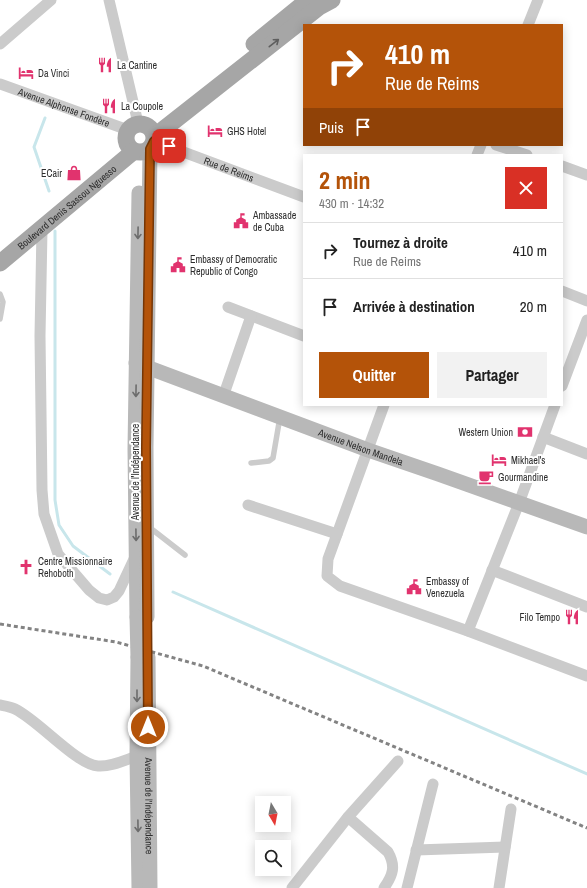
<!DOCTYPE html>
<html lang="fr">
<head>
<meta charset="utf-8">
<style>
	body { margin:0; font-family:"Archivo Narrow",sans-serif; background:#f2f2f2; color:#222; height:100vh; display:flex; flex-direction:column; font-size:15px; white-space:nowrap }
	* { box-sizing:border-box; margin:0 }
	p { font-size:13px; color:#767676 }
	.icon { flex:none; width:22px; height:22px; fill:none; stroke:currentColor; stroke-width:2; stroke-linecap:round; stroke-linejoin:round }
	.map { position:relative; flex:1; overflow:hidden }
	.drawer { position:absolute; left:303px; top:154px; width:260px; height:252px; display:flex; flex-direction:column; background:#fff; border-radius:0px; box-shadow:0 2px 10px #0003 }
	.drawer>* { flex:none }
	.top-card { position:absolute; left:303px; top:24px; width:260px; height:122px; border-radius:0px; box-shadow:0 2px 10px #0003; background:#b45309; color:#fff; overflow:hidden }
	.needle { width:26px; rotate:170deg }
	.controls { position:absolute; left:255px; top:796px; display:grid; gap:8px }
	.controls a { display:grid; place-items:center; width:36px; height:36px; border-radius:0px; background:#fff; box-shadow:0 2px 10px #0003; font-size:20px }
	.pin { position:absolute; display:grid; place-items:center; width:34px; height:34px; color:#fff; margin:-17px; border-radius:8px; box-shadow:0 2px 6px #0006 }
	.me { position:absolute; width:44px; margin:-22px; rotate:0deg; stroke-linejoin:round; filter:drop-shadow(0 0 3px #0008) }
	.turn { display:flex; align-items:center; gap:14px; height:84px; padding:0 16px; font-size:18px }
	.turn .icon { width:52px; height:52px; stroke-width:2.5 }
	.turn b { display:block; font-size:28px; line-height:34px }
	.then { display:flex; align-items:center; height:38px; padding:0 16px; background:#0003; gap:8px; font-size:15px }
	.round { display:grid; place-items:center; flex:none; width:42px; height:42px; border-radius:0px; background:#f2f2f2 }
	.head { display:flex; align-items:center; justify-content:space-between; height:68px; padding:0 16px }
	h1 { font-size:24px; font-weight:700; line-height:30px; color:#b45309 }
	.cta { display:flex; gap:8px; margin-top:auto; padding:8px 16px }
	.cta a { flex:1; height:46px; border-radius:0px; background:#b45309; color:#fff; font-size:16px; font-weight:700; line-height:46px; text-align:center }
	.cta a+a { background:#f2f2f2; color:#222 }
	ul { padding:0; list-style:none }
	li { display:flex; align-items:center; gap:12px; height:56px; padding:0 16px; border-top:1px solid #e0e0e0 }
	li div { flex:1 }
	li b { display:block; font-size:15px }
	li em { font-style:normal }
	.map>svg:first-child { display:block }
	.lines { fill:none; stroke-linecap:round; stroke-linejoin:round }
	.stream { stroke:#c8e6eb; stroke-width:3 }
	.lane { stroke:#cbcbcb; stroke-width:5.5 }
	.street { stroke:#cbcbcb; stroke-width:11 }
	.secondary { stroke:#b8b8b8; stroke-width:15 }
	.primary { stroke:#a6a6a6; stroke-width:17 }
	.rail { stroke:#838383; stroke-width:3; stroke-dasharray:4 3; stroke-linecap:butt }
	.secondary-bridge { stroke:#b8b8b8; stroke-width:15 }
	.oneway { stroke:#5e5e5e }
	.oneway2 { stroke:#6c6c6c }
	.route-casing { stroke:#753606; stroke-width:10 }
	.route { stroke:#b45309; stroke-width:7 }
	.labels { text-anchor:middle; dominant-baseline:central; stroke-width:4; stroke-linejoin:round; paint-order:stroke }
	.poi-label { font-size:10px; fill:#2e2e2e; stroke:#fff; text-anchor:start }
	.street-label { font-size:10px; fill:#2e2e2e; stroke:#fff }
</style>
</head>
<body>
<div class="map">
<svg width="587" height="888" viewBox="0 0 587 888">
	<rect width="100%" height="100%" fill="#fff"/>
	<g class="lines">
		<!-- stream -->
		<path class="stream" d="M45 118 34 147 49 191
			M55 231V500L59 525 73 546 110 574
			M173 592 587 774"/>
		<!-- lane -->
		<path class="lane" d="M0 294 3 302 0 319
			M251 463 269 461 273 458 280 417
			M149 527 185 555"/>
		<!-- street -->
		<g class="street">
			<path d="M109 0 138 123"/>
			<path d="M528 25 538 0"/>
			<path d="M0 44 51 0"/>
			<path id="s1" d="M0 84 128 130"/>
			<path id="s2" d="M154 141 304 197"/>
			<path d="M496 145 527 155"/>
			<path d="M477 155 481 145"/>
			<path d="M562 166 587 175"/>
			<path d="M42 229 40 336 42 490 44 514 58 554 89 590 99 598 107 600 114 597 119 591 134 559"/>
			<path d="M562 291 587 301"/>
			<path d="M228 307 304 336"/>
			<path d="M562 386 587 320"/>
			<path d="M223 397 251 316"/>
			<path d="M384 405 328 559 327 576 340 586 468 631 587 676"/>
			<path d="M543 437 587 454"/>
			<path d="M248 505 337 534"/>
			<path d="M492 570 587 607"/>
			<path d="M468 631 519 503 555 405"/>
			<path d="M0 705C5 706 11 707 15 709 38 720 77 765 98 766 111 767 125 760 137 756"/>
			<path d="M348 817 388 852C396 866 393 875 384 888"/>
			<path d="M416 850 505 847"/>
			<path d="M292 888 348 817 398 761"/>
			<path d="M407 888 433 784"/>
			<path d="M499 888 511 809"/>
		</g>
		<!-- secondary -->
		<g class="secondary">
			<path id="s3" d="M136 363 368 450 438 474 587 527"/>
			<path d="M137 617 135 449 139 193"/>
			<path d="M147 617 146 447 150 149"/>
			<path d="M138 657 137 756 139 888"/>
			<path id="s4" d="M148 657 150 888"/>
		</g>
		<!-- primary -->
		<g class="primary">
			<path d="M254 44 308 0"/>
			<circle cx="140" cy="138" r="14"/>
			<path d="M155 136 319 7 332 0"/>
			<path id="s5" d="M0 263 134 151"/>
		</g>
		<!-- rail -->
		<path class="rail" d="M0 624 116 642 203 666 587 828"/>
		<!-- secondary-bridge -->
		<path class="secondary-bridge" d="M137 617 138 657"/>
	</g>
	<!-- one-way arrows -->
	<defs><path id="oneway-shaft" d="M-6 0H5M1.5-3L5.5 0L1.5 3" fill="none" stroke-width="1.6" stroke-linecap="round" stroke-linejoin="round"/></defs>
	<use class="oneway" href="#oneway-shaft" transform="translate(274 43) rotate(-38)"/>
	<g class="oneway2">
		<use href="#oneway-shaft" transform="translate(138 233) rotate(91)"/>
		<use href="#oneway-shaft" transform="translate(136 391) rotate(91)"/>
		<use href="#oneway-shaft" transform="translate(136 535) rotate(89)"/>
		<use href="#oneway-shaft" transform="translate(137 696) rotate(90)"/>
		<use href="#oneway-shaft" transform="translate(138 826) rotate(89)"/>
	</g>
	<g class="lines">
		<!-- route casing -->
		<g class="route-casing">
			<path id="route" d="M148 727 146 447 150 149 154 141 169 146"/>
		</g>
		<!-- route -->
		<use href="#route" class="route"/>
	</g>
	<!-- icons -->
	<defs>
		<g id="restaurant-bare" transform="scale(1.2)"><path d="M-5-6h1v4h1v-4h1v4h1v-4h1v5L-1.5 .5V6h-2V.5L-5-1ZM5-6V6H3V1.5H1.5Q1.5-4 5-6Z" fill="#e1336e" stroke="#fff" stroke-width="2.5" paint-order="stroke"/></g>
		<g id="hotel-bare" transform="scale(1.2)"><path d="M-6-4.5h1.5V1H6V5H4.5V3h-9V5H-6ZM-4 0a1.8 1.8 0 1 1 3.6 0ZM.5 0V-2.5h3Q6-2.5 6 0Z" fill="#e1336e" stroke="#fff" stroke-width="2.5" paint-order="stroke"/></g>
		<g id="shop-bare" transform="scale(1.2)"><path d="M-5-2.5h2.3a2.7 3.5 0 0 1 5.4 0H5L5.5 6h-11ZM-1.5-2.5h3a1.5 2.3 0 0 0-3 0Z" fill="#e1336e" stroke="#fff" stroke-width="2.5" paint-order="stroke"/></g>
		<g id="civic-bare" transform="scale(1.2)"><path d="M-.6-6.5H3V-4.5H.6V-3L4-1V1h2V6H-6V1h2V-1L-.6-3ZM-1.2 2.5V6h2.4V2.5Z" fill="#e1336e" stroke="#fff" stroke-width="2.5" paint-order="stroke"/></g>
		<g id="bank-bare" transform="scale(1.2)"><path d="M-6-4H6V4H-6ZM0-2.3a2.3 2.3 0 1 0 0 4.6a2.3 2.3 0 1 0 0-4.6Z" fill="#e1336e" stroke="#fff" stroke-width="2.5" paint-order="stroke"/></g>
		<g id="cafe-bare" transform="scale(1.2)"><path d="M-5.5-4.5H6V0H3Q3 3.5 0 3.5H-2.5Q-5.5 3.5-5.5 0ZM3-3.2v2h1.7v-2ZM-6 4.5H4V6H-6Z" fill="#e1336e" stroke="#fff" stroke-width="2.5" paint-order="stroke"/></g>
		<g id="church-bare" transform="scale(1.2)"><path d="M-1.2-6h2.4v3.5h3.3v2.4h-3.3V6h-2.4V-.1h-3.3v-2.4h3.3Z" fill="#e1336e" stroke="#fff" stroke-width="2.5" paint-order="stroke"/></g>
	</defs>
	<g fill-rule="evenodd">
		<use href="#restaurant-bare" x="105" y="65"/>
		<use href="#hotel-bare" x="26" y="73"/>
		<use href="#restaurant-bare" x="109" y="106"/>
		<use href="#hotel-bare" x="215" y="131"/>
		<use href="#shop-bare" x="74" y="173"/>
		<use href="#civic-bare" x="241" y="221"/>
		<use href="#civic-bare" x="178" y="265"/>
		<use href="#bank-bare" x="525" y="432"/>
		<use href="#hotel-bare" x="499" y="460"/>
		<use href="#cafe-bare" x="486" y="477"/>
		<use href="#church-bare" x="26" y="567"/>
		<use href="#civic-bare" x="414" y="587"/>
		<use href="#restaurant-bare" x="572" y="617"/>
	</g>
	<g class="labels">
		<!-- poi labels -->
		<g class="poi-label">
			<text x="117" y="65">La Cantine</text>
			<text x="38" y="73">Da Vinci</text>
			<text x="121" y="106">La Coupole</text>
			<text x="227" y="131">GHS Hotel</text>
			<text x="62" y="173" text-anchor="end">ECair</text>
			<text x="253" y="215">Ambassade<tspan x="253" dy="12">de Cuba</tspan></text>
			<text x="190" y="259">Embassy of Democratic<tspan x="190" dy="12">Republic of Congo</tspan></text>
			<text x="513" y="432" text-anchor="end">Western Union</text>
			<text x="511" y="460">Mikhael's</text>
			<text x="498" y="477">Gourmandine</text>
			<text x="38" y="561">Centre Missionnaire<tspan x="38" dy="12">Rehoboth</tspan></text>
			<text x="426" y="581">Embassy of<tspan x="426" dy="12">Venezuela</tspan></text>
			<text x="560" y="617" text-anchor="end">Filo Tempo</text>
		</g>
		<!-- street labels -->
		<g class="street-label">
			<text stroke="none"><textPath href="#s1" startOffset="68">Avenue Alphonse Fondère</textPath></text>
			<text stroke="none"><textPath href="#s2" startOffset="80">Rue de Reims</textPath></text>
			<text stroke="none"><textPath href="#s5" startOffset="87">Boulevard Denis Sassou Nguesso</textPath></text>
			<text stroke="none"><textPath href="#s3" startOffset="240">Avenue Nelson Mandela</textPath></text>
			<text transform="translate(135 472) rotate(-90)">Avenue de l'Indépendance</text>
			<text stroke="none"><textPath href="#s4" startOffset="149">Avenue de l'Indépendance</textPath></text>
		</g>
	</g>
</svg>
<div class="controls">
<a><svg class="needle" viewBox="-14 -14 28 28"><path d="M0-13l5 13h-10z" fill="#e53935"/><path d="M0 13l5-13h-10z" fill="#767676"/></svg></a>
<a><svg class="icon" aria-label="search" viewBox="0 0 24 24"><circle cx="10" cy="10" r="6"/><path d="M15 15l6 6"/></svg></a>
</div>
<div class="pin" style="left:169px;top:146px;background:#d93025"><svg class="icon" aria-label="arrive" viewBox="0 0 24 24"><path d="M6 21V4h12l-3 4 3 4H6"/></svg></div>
<svg class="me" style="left:148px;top:727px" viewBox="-20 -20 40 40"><circle r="17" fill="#b45309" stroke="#fff" stroke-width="3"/><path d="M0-11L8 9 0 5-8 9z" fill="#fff"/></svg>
<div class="top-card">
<div class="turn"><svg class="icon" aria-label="right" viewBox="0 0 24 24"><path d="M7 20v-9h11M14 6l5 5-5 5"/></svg><div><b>410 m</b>Rue de Reims</div></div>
<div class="then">Puis<svg class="icon" aria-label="arrive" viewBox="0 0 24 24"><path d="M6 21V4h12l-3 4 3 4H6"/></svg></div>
</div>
<section class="drawer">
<div class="head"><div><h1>2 min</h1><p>430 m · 14:32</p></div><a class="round" style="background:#d93025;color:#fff"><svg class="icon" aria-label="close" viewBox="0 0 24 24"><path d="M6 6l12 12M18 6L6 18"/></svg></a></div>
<ul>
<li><svg class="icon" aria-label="right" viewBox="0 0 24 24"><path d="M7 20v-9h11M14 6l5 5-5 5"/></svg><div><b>Tournez à droite</b><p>Rue de Reims</p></div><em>410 m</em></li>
<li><svg class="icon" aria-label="arrive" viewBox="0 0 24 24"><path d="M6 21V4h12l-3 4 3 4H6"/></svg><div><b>Arrivée à destination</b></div><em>20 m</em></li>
</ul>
<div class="cta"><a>Quitter</a><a>Partager</a></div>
</section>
</div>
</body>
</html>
